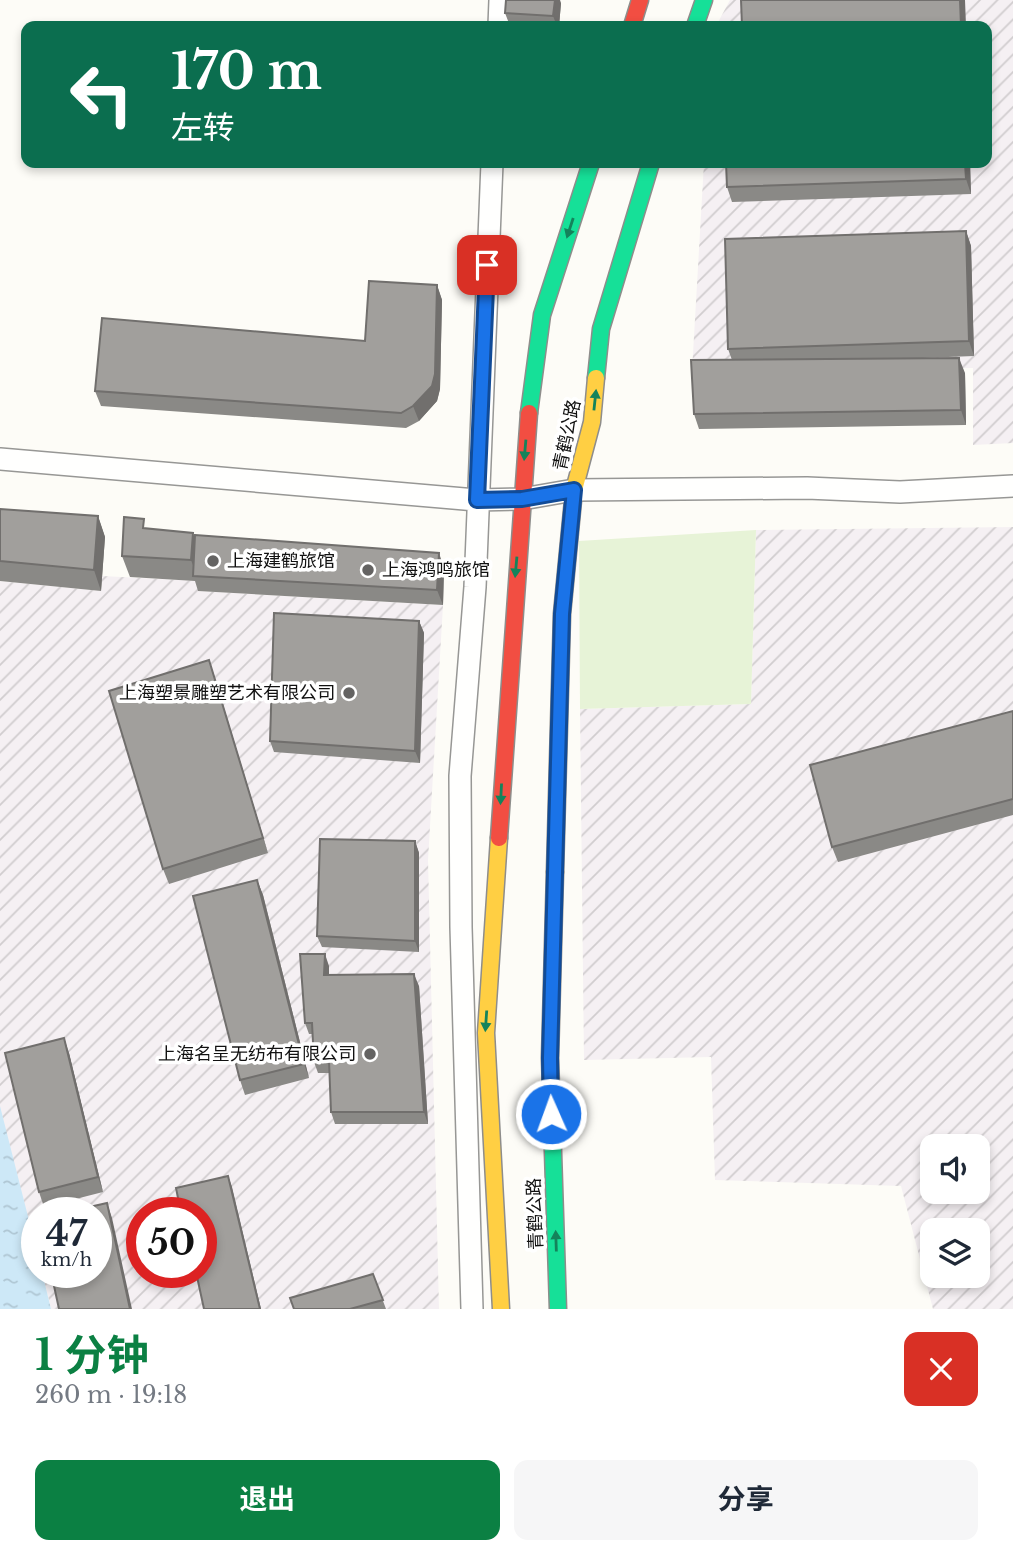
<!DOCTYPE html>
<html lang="zh">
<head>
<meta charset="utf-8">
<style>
	body { margin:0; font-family:"Libre Baskerville","Noto Sans SC",serif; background:#f6f6f7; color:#1f2937; height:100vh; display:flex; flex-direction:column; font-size:26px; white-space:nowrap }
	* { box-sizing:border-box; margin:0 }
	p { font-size:23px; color:#747a83 }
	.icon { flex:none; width:38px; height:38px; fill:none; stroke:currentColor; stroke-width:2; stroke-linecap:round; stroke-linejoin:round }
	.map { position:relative; height:1309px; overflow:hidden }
	.side { display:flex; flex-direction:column; background:#fff; flex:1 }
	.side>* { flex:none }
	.guide { position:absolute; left:21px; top:21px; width:971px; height:147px; border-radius:14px; box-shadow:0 4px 10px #0003; background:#0b6e4f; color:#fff; overflow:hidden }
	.controls { position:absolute; left:920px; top:1134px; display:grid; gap:14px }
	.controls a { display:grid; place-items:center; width:70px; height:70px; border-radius:14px; background:#fff; box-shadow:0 4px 10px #0003; font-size:35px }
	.speed { position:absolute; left:21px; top:1197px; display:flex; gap:14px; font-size:35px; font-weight:700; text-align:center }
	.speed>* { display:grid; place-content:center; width:91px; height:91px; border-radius:50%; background:#fff; box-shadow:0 4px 10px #0003; line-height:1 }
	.speed small { font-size:18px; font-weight:400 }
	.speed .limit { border:10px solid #d22; background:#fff; color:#111 }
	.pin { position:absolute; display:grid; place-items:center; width:60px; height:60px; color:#fff; margin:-30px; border-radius:14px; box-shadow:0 4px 10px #0006 }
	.me { position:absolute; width:77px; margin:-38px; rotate:358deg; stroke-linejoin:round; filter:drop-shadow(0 0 5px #0008) }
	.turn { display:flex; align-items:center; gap:24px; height:147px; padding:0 35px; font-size:32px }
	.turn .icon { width:91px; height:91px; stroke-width:2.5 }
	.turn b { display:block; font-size:49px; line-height:60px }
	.round { display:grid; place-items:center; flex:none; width:74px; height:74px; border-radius:14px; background:#f6f6f7 }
	.overview { display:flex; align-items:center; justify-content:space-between; height:119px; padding:0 35px }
	h1 { font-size:42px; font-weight:700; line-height:52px; color:#0b8043 }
	.button { display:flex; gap:14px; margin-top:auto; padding:14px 35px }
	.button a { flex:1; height:80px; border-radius:14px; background:#0b8043; color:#fff; font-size:28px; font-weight:700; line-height:80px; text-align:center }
	.button a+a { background:#f6f6f7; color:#1f2937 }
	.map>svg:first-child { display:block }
	.industrial { fill:url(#industrial-furrows); fill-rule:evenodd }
	.grass { fill:#e7f3d7 }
	.water { fill:url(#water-ripples) }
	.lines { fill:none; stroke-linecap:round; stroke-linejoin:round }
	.street-casing { stroke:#979795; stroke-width:24 }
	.fast-casing { stroke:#8e8d8b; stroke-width:19 }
	.slow-casing { stroke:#8e8d8b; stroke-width:19 }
	.jam-casing { stroke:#8e8d8b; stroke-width:19 }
	.street { stroke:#fffffe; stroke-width:21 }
	.fast { stroke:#16e098; stroke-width:16 }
	.slow { stroke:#ffcf43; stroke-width:16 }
	.jam { stroke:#f24e42; stroke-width:16 }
	.wall { fill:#8a8986 }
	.shaded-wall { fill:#716f6d }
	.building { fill:#a19f9c; stroke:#716f6d; stroke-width:2 }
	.oneway { fill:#14835b }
	.route-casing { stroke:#114b97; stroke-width:18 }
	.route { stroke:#1a73e8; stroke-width:12 }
	.poi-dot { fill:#646362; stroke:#fff; stroke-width:2.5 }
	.labels { text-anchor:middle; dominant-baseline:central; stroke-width:7; stroke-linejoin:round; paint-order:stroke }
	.street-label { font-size:18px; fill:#111; stroke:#fff }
	.poi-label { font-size:18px; fill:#111; stroke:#fff; text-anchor:start }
</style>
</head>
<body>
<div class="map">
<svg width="1013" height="1309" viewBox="0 0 1013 1309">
	<defs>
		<pattern id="industrial-furrows" width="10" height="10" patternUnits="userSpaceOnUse" patternTransform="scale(1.75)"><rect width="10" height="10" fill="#f5f0f3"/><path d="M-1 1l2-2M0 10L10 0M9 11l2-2" fill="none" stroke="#d1cdcf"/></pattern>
		<pattern id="water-ripples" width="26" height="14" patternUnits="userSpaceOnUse" patternTransform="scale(1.75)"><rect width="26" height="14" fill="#cde8f7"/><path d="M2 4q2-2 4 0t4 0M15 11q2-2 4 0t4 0" fill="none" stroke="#afc6d3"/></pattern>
	</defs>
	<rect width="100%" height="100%" fill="#fdfcf7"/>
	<!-- industrial -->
	<path class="industrial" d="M730 0H1013V443L973 445V368L692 371 704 163H987V26H716Z
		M1013 527V1309H933L901 1186 715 1180 711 1057 584 1060 580 709 751 704 756 530ZM933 1146H978V1192H933ZM933 1230H978V1276H933Z
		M102 576 198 581 199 591 443 605 428 860 439 1309H51L42 1272H96V1213H37V1254L0 1114V581L101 591ZM142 1213H201V1272H142Z"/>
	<!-- grass -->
	<path class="grass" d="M756 530 751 704 580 709 579 541Z"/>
	<!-- water -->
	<path class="water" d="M0 1106 37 1252V1272H42L51 1309H0Z"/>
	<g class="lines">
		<!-- street casing -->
		<g class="street-casing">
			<path id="street" d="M499 26 500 0
				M0 459 476 500 522 499 574 490 807 488 900 492 1013 486
				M472 1309 461 927 460 776 475 587 492 163"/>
		</g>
		<!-- fast casing -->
		<g class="fast-casing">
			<path id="fast" d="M695 26 704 0
				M596 378 601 329 651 163
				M529 413 542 315 591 163
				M555 872 550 1058 558 1309"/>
		</g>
		<!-- slow casing -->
		<g class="slow-casing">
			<path id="slow" d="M499 838 486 1033 501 1309
				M555 872 562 614 574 490 592 422 596 378"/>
		</g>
		<!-- jam casing -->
		<g class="jam-casing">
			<path id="jam" d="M632 26 640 0
				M499 838 529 413"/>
		</g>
		<!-- street -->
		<use href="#street" class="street"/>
		<!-- fast -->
		<use href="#fast" class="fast"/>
		<!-- slow -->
		<use href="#slow" class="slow"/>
		<!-- jam -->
		<use href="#jam" class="jam"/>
	</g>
	<!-- wall -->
	<path class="wall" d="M561 3 559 26H510L505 13Z
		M726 163H970L971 194 732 202 727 187Z
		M966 231 971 246 974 356 897 359 965 373 966 425 699 429 694 414 732 360 728 349Z
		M437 285 442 300 440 389 437 401 419 421 406 428 101 406 95 391 365 341Z
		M0 509 98 516 105 537 101 591 0 581Z
		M195 539 444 568 443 605 198 591 195 581 130 577 122 556Z
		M419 621 424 633 420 763 274 752 270 741Z
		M209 660 268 853 169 884 163 869Z
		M1013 711V815L838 862 832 847Z
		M415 841 419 853V952L322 947 317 936Z
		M257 880 263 895 309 1078 245 1095 240 1080Z
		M329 966V975L419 986 428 1124H335L331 1112 329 1073H318L314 1062 313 1034H309L305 1023Z
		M69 1053 103 1192 44 1207 39 1192Z
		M373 1274 386 1309H294Z"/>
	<!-- shaded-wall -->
	<path class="shaded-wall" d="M555 0H560L561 3 559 26H557L553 16Z
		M960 0H965L966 26H961Z
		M965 163H970L971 194 966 179Z
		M966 231 971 246 974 356 969 341Z
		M437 285 442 300 440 389 437 401 419 421 413 406Z
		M959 358 965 373 966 425 961 410Z
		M98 516 105 537 101 591 94 570Z
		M193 533 200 553 197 576 191 560Z
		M439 553 444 568 443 605 437 590Z
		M419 621 424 633 420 763 415 751Z
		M209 660 214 675 268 853 263 838Z
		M415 841 419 853V952L415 941Z
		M257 880 263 895 309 1078 304 1064Z
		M325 954 329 966V987L324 975Z
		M414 974 419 986 428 1124 424 1112Z
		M64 1038 69 1053 103 1192 98 1177Z
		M228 1176 232 1187 261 1309H260Z
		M107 1203 112 1218 132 1309H130Z"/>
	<!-- building -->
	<path class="building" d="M506 0H555L553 16 505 13Z
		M741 0H960L961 26H742Z
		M726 163H965L966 179 727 187Z
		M966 231 969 341 728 349 725 239Z
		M369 281 437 285 435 374 432 386 413 406 401 413 95 391 102 318 365 341Z
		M959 358 961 410 694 414 691 360Z
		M0 509 98 516 94 570 0 561Z
		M124 517 144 519 143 528 193 533 191 560 122 556Z
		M195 535 439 553 437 590 193 576Z
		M274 613 419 621 415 751 270 741Z
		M209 660 263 838 163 869 109 691Z
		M1013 711V799L832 847 810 765Z
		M320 839 415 841V941L317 936Z
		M257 880 304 1064 240 1080 193 896Z
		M300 954H325L324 975 414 974 424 1112H331L329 1061 314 1062 312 1023H305Z
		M64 1038 98 1177 39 1192 5 1053Z
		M228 1176 260 1309H204L196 1272H201V1213H181L176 1188Z
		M107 1203 130 1309H59L51 1272H96V1213H63Z
		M373 1274 383 1300 350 1309H294L290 1298Z"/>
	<!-- one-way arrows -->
	<defs><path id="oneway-solid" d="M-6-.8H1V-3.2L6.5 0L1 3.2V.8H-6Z" transform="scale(1.75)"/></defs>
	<g class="oneway">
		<use href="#oneway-solid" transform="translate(570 228) rotate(108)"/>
		<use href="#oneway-solid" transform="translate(595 400) rotate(-84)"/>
		<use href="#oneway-solid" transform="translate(525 450) rotate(95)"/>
		<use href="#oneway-solid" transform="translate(516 567) rotate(95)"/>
		<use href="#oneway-solid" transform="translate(501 794) rotate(93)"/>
		<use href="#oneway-solid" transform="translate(486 1021) rotate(94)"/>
		<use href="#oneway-solid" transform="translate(556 1241) rotate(-92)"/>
	</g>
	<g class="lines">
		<!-- route casing -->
		<g class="route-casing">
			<path id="route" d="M487 265 477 500 522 499 574 490 562 614 550 1058 551 1114"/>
		</g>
		<!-- route -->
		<use href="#route" class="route"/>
	</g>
	<!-- markers -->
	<g class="poi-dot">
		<circle cx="213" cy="561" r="7"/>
		<circle cx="368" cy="570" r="7"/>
		<circle cx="349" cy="693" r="7"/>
		<circle cx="370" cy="1054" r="7"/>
	</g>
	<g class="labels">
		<!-- street labels -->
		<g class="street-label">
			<text transform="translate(567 435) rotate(-78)">青鹤公路</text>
			<text transform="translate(535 1214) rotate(-92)">青鹤公路</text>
		</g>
		<!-- poi labels -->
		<g class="poi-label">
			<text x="227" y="561">上海建鹤旅馆</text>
			<text x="382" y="570">上海鸿鸣旅馆</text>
			<text x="335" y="693" text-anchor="end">上海塑景雕塑艺术有限公司</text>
			<text x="356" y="1054" text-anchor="end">上海名呈无纺布有限公司</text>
		</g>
	</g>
</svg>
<div class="controls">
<a><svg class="icon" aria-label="sound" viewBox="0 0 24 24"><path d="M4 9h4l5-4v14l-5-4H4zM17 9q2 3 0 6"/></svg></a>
<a><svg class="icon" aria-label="layers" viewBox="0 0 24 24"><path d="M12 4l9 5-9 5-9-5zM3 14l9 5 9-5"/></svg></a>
</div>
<div class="speed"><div>47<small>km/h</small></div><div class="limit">50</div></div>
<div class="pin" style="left:487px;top:265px;background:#d93025"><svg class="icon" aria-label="arrive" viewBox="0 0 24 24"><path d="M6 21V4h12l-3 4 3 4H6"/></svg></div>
<svg class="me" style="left:551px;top:1114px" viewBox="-20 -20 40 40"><circle r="17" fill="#1a73e8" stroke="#fff" stroke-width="3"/><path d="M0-11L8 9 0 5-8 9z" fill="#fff"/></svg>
<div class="guide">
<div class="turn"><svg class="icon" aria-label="left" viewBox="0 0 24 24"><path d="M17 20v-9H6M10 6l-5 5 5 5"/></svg><div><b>170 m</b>左转</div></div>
</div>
</div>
<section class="side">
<div class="overview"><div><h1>1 分钟</h1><p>260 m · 19:18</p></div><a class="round" style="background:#d93025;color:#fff"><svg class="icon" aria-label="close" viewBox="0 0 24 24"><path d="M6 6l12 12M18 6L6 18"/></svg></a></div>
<div class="button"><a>退出</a><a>分享</a></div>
</section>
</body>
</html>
